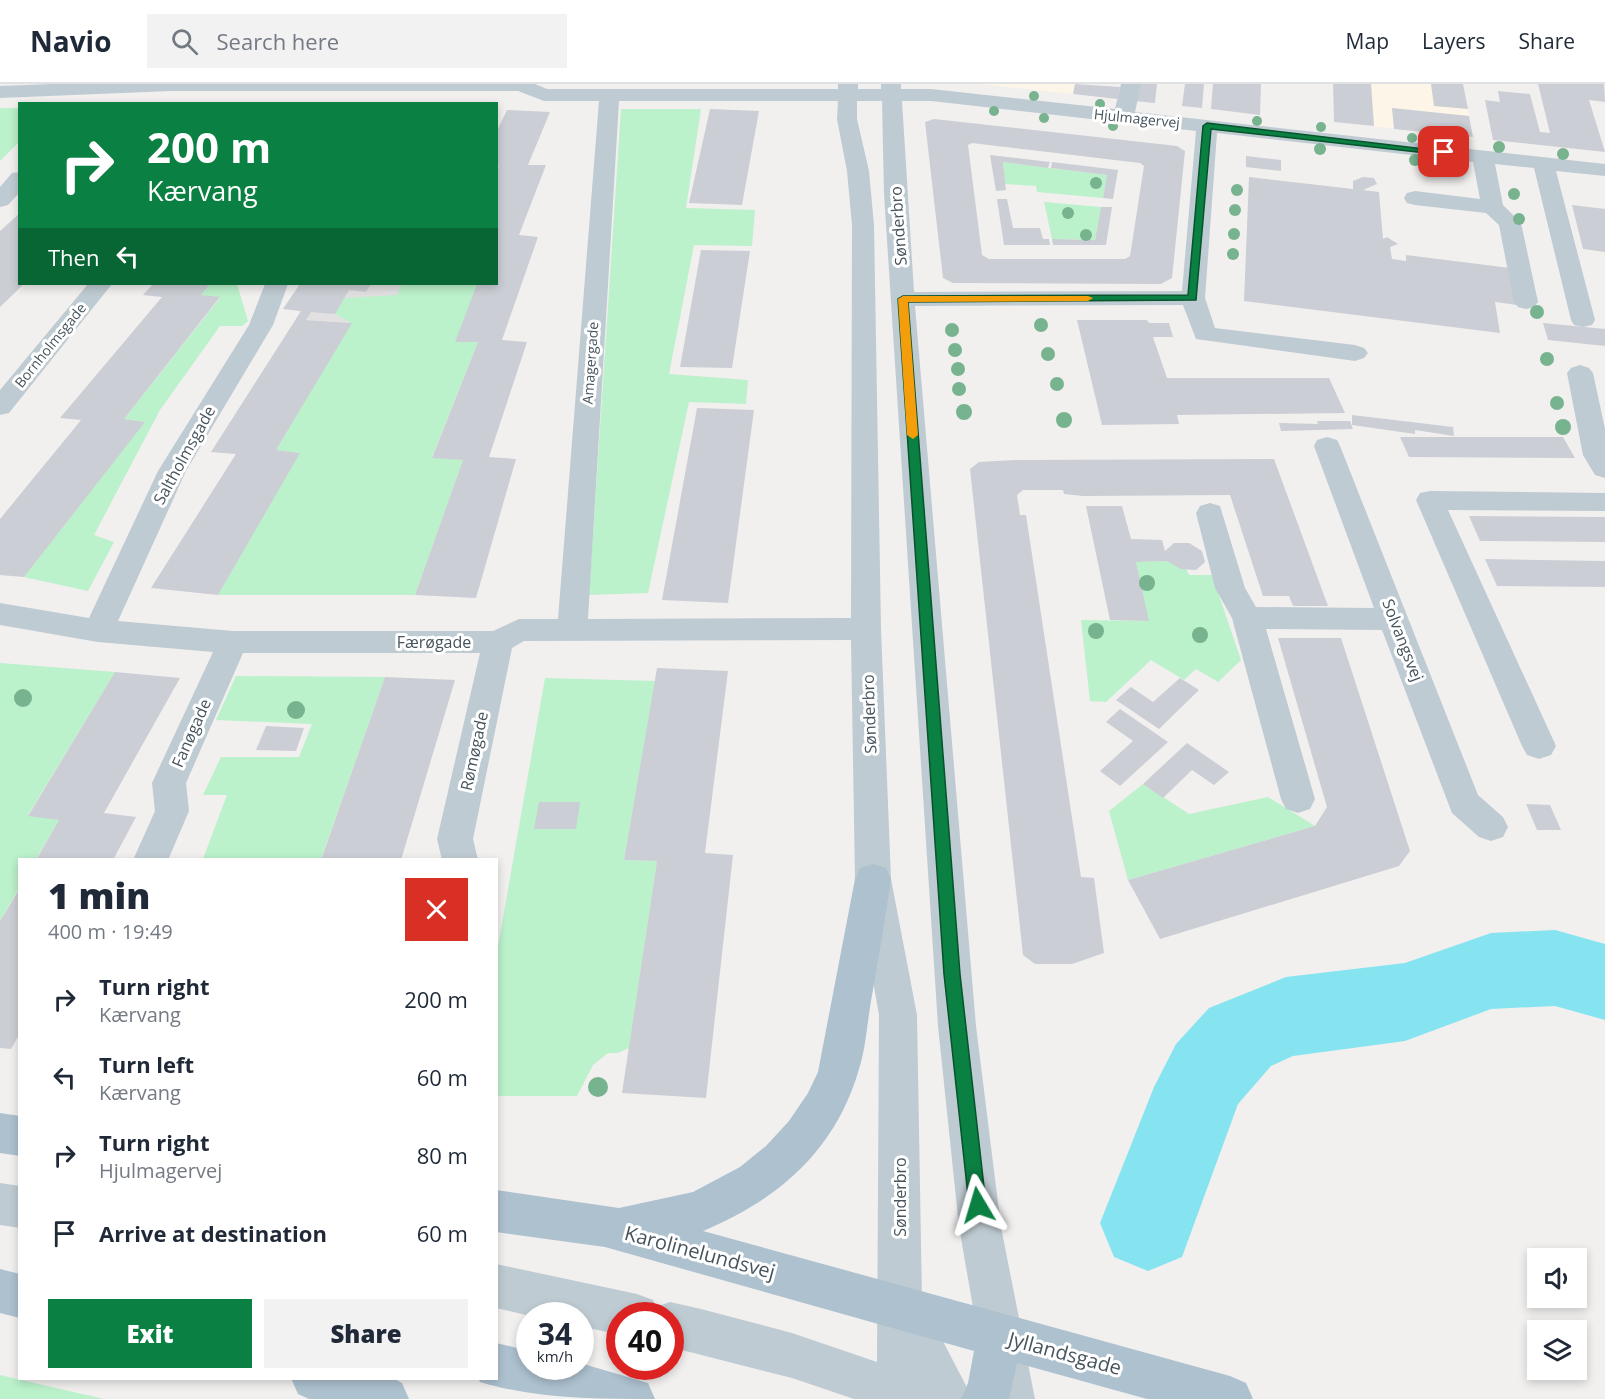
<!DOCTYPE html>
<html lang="en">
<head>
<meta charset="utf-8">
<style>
	body { margin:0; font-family:"Open Sans",sans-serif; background:#f2f2f3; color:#1f2937; height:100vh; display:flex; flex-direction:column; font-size:22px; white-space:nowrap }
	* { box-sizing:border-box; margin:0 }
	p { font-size:20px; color:#747a83 }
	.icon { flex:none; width:33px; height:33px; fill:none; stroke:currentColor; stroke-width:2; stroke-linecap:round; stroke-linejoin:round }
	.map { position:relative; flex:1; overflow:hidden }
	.sheet { position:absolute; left:18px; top:774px; width:480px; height:522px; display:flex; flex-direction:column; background:#fff; border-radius:0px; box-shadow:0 3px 9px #0003 }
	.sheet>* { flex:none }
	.banner { position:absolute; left:18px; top:18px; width:480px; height:183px; border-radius:0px; box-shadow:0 3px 9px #0003; background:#0b8043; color:#fff; overflow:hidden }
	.tools { position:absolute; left:1527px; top:1164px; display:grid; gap:12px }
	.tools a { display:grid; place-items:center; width:60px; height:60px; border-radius:0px; background:#fff; box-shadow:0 3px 9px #0003; font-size:30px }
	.speed { position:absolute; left:516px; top:1218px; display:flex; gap:12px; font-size:30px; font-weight:700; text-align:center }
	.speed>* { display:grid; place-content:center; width:78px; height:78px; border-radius:50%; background:#fff; box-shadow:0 3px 9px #0003; line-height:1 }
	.speed small { font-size:15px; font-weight:400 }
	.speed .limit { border:9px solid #d22; background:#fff; color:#111 }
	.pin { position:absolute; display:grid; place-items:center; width:51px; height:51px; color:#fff; margin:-26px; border-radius:12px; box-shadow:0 3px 9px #0006 }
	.me { position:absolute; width:66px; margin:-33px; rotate:353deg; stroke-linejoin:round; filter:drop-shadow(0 0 4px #0008) }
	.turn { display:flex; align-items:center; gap:21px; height:126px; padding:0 30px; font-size:27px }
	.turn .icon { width:78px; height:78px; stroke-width:2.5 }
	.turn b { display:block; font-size:42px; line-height:51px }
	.then { display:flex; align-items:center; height:57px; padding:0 30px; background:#0003; gap:12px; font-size:22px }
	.round { display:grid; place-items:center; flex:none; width:63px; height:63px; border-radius:0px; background:#f2f2f3 }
	.summary { display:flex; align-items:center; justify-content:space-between; height:102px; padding:0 30px }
	h1 { font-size:36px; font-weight:800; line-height:45px }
	.cta { display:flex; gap:12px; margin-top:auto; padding:12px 30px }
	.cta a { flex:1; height:69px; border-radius:0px; background:#0b8043; color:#fff; font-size:24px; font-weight:800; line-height:69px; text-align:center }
	.cta a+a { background:#f2f2f3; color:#1f2937 }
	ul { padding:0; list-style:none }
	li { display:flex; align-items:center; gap:18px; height:78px; padding:0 30px }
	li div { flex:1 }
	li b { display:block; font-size:22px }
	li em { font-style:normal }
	header { display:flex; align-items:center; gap:36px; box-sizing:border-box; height:84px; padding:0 30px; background:#fff; border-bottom:2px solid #e0e1e3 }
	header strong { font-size:28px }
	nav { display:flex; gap:33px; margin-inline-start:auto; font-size:21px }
	.search { width:420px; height:54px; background:#f2f2f3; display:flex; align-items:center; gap:15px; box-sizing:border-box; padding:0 21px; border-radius:0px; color:#747a83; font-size:22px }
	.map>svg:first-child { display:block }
	.commercial { fill:#fdf5e7 }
	.education { fill:#e3e0e1 }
	.green { fill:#bbf1cb }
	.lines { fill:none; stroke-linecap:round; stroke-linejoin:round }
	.river { fill:#86e4f0; fill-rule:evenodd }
	.building { fill:#cbced4; fill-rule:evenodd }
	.minor { fill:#bfcbd2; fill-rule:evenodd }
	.major { fill:#adc1cf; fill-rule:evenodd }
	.tree { fill:#77b38f }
	.route { fill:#0b8043; stroke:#07532c; stroke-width:1.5 }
	.slow { fill:#f59e0b }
	.labels { text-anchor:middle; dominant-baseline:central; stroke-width:6; stroke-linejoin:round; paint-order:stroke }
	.far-street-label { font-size:14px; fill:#46545d; stroke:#fff }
	.street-label { font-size:16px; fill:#46545d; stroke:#fff }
	.near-street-label { font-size:20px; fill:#46545d; stroke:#fff }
</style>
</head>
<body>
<header>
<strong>Navio</strong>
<div class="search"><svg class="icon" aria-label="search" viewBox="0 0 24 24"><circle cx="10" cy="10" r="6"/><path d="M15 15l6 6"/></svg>Search here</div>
<nav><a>Map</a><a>Layers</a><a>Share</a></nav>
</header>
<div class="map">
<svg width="1605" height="1315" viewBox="0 0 1605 1315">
	<rect width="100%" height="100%" fill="#f2efef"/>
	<!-- commercial -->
	<path class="commercial" d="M977 0H1075L1073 10Z
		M1333 0H1463L1473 53 1334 38Z"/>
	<!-- education -->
	<path class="education" d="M300 200H421L352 239 296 235 301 227 283 225Z"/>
	<!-- green -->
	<path class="green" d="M0 24H20L19 58 0 77Z
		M621 25H701L686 124 755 126 752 162 694 161 669 290 748 296 746 320 689 318 648 509 589 511Z
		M1003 78 1107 91 1103 114 1037 108 1036 102 1005 100Z
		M1044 118 1101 123 1095 156 1052 155Z
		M210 200H237L248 237 242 242H220L160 326 94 451 114 458 88 507 24 493 144 338 124 335 220 214 201 211Z
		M402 200H477L456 258H478L432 373 463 376 415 511H218L299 369 276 366 351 239 335 230 344 214 397 211Z
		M1167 477 1186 485 1189 491H1212L1241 576 1218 598 1196 585 1184 596 1151 576 1106 618 1090 617 1081 536 1148 537 1136 478Z
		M0 579 115 588 28 731 59 736 36 775 20 776 19 804 0 837Z
		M236 592 385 593 321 775H203L227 711H203L221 673H299L312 640 216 636Z
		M545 594 655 597 624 776 657 777 629 964 618 969H608L593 981 577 1012H498L497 868Z
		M1143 700 1189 730 1268 713 1315 742 1128 796 1109 727Z
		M0 1291 104 1315H0Z"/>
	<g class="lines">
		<!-- river -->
		<path class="river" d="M1555 846 1605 860V936L1555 922 1491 925 1405 957 1293 972 1271 982 1238 1020 1182 1173 1148 1187 1114 1173 1100 1139 1154 1003 1176 960 1209 924 1286 893 1405 879 1491 849Z"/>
	</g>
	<!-- building -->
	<path class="building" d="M1075 0 1120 3 1118 15 1073 10Z
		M1138 0H1157L1155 19 1135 17Z
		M1185 0H1204L1202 24 1182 22Z
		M1213 0H1261L1260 31 1211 25Z
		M1333 0H1371L1374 42 1334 38Z
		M1431 0H1463L1468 25 1434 22Z
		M1538 0H1604L1605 18 1589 16 1605 68 1493 56 1485 16 1500 18 1498 7 1530 10 1540 48 1550 49Z
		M1392 24 1469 32 1473 53 1394 45Z
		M710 25 759 27 742 121 689 119Z
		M507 26 550 28 528 81H546L519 151 538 153 502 256 527 258 489 373 516 375 476 514 415 511 463 376 432 374 478 258H455L477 200H496V89L499 82H496V49Z
		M934 35 1177 62 1185 67 1172 194 1161 200 953 199 943 194 925 38ZM972 59 1140 79 1144 82 1130 172 1125 175H989L982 171 968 61Z
		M990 71 1050 78 1048 84 1003 78 1006 106 996 107Z
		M1246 72 1281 76V87L1246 83Z
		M1052 78 1118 86 1113 115 1103 114 1107 91 1051 84Z
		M1249 93 1353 105V97L1363 93 1374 94 1377 100 1363 106 1379 108 1383 155 1387 153 1398 160 1390 163 1392 175 1406 177V171L1510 184 1517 221 1495 218 1500 249 1244 217Z
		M997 115H1007L1013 144H1040L1043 155H1049L1050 161H1004Z
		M1572 121 1605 125V168L1583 165Z
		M1101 123H1112L1106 161H1053L1052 155 1095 156Z
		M20 129V200H24L0 223V147Z
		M701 166 750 167 732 284 680 283Z
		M153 200H210L201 211 220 213 124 335 145 338 24 493 0 491V435L81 336 60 334 162 213 143 211Z
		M300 200H371L366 208 349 206 335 230 311 228 306 236 352 239 276 366 300 369 218 511 151 504 236 370 211 368 301 227 283 225Z
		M1077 236H1147L1149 239H1169L1173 253H1153L1167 294H1329L1345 329 1177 331 1179 340 1102 341Z
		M1543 239 1605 245V262L1548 256Z
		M697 324 754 326 728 519 662 516Z
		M1352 331 1453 343 1454 352 1415 346V350L1352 341Z
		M1317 337H1350L1353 345 1281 347 1279 339 1318 340Z
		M1400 353H1563L1575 374 1409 373Z
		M1274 375 1328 522H1293L1289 512H1263L1230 411 1083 412 1064 410 1063 406H1023L1017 411 1020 431H1026L1081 793 1094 794 1104 869 1072 880H1035L1023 871 970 385 979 378 1015 376Z
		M1086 422H1122L1131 455 1162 456 1165 467 1174 459H1189L1202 467 1205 478 1196 486 1181 485 1167 477 1136 478 1149 537 1110 536Z
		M1469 432 1605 433V458L1480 457Z
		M1485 475 1605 477V503L1497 502Z
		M1278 554H1341L1410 767 1399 782 1160 855 1128 796 1315 742 1327 723Z
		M657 584 728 587 705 769 733 771 706 1014 622 1009 657 777 624 776Z
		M115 588 180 594 104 729 136 733 113 776H36L59 736 28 732Z
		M385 593 455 596 401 776H321Z
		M1180 594 1199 606 1159 645 1116 616 1131 603 1153 618Z
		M1120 625 1168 658 1120 702 1100 687 1133 657 1106 638Z
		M266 642 304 644 296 667 256 666Z
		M1187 659 1229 688 1214 701 1192 686 1163 714 1143 700Z
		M539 718H580L576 745H534Z
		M1526 720 1550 721 1561 746H1537Z
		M20 804V949L11 965 0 964V837Z"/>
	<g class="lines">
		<!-- minor -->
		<path class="minor" d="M52 0H535L547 5H838V0H858V5H881V0H901V5H931L1115 25 1121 0H1141L1135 28 1605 80V92L1556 87 1595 236 1592 241 1583 243 1574 241 1571 236 1534 84 1495 80 1503 121 1521 139 1538 218 1534 223 1526 225 1518 223 1514 218 1499 141 1486 129 1415 121 1407 119 1404 114 1407 109 1415 107 1480 115 1473 78 1217 49 1205 214 1215 244 1355 261 1364 264 1368 269 1364 274 1355 277 1196 255 1183 221 915 222 976 942 1001 1143 1035 1315H989L959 1143 938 942 884 110 882 17H857V35L869 87 874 141 881 545 891 795 917 931 922 1217 973 1315H854L792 1294 670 1263V1232H620V1251L580 1242V1232H530L496 1224V1180L637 1210 653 1216 656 1223 670 1218 701 1225 792 1249 877 1278 879 931 855 795 851 556 524 557 512 564 473 755 478 776H442L437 755 480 569H243L186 699 189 727 168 776H133L155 727 152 699 213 568 98 558 0 541V519L89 534 158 387 249 241 265 200H288L273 241 186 387 118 537 233 547H493L519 535H558L599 17H544L518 7H171L0 14V2ZM619 17H838L837 35 847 87 852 141 851 534 588 535ZM902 17H931L1196 47 1182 207 914 208Z
			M20 88V108L8 121 0 123V103L12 89Z
			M88 200H112L9 329 0 331V306Z
			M1580 281 1589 284 1593 289 1605 345V394L1595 391 1583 371 1567 289 1571 284Z
			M1327 353 1337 356 1340 362 1478 711 1503 733 1508 743 1503 753 1491 757 1479 753 1452 729 1382 546 1266 545 1315 715 1310 725 1298 729 1286 725 1281 715 1232 534 1215 504 1196 429 1200 422 1210 419 1220 422 1245 504 1256 523 1374 524 1314 362 1317 356Z
			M1430 407 1605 409V427L1448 426 1556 662 1551 671 1539 675 1527 671 1522 662 1416 416 1420 409Z
			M0 1099 20 1102V1144L0 1141Z"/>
		<!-- major -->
		<path class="major" d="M873 780 886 784 891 795C885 836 878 877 871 917 867 940 866 963 859 985 836 1066 778 1116 703 1147L1230 1292 1246 1299 1253 1315H1147L1017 1279 1009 1315H961L968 1299 974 1267 605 1163 496 1148V1106L619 1124 693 1108 740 1083 766 1062 789 1037 808 1009 818 988 855 795 860 784Z
			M0 1029 20 1032V1072L0 1069Z
			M0 1185 20 1190V1234L0 1229Z
			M496 1259 530 1267V1282H580V1279L648 1299 655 1315C596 1315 536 1315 480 1298L478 1294H496Z
			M291 1294H393L402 1299 409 1315H309L298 1310Z"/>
	</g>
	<!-- trees -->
	<g class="tree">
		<circle cx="1034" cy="12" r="5"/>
		<circle cx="1100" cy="20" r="5"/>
		<circle cx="994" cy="27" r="5"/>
		<circle cx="1044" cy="34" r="5"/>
		<circle cx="1257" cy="37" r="5"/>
		<circle cx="1113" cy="42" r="5"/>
		<circle cx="1321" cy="43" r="5"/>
		<circle cx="1412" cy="54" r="5"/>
		<circle cx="1499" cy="63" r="6"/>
		<circle cx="1320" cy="65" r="6"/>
		<circle cx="1563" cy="70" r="6"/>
		<circle cx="1415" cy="76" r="6"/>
		<circle cx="1096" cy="99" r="6"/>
		<circle cx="1237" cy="106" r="6"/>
		<circle cx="1514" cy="110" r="6"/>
		<circle cx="1235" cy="126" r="6"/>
		<circle cx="1068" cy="129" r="6"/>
		<circle cx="1519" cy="135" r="6"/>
		<circle cx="1234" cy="150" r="6"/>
		<circle cx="1086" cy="151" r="6"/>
		<circle cx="1233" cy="170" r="6"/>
		<circle cx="1537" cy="228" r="7"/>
		<circle cx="1041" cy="241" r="7"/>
		<circle cx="952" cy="246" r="7"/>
		<circle cx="955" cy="266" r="7"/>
		<circle cx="1048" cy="270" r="7"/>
		<circle cx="1547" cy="275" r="7"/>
		<circle cx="958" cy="285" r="7"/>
		<circle cx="1057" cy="300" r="7"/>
		<circle cx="959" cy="305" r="7"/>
		<circle cx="1557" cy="319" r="7"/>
		<circle cx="964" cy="328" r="8"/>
		<circle cx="1064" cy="336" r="8"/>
		<circle cx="1563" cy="343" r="8"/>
		<circle cx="1147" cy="499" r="8"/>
		<circle cx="1096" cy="547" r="8"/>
		<circle cx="1200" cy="551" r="8"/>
		<circle cx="23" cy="614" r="9"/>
		<circle cx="296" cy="626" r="9"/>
		<circle cx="598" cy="1003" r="10"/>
	</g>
	<!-- route -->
	<path class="route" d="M1207 39 1449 68 1444 71 1211 45 1196 216 908 218 960 890 986 1121 984 1127 978 1130 971 1127 969 1121 944 890 898 215 903 212 1188 211 1203 42Z"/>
	<!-- slow -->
	<path class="slow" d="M903 212H1088L1093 214 1088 217 908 218 918 351 913 355 907 351 898 215Z"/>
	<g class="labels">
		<!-- far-street labels -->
		<g class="far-street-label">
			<text transform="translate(1137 34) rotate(6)">Hjulmagervej</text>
			<text transform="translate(50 261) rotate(-51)">Bornholmsgade</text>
			<text transform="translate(590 279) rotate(-86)">Amagergade</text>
		</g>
		<!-- street labels -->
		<g class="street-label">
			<text transform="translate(898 142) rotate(-94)">Sønderbro</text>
			<text transform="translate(184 371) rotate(-61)">Saltholmsgade</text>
			<text transform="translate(1403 556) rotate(69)">Solvangsvej</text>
			<text x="434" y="558">Færøgade</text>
			<text transform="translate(869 630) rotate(-92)">Sønderbro</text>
			<text transform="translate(191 649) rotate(-66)">Fanøgade</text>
			<text transform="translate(474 667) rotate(-78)">Rømøgade</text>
			<text transform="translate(900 1113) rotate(-90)">Sønderbro</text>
		</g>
		<!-- near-street labels -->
		<g class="near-street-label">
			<text transform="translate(700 1168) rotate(15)">Karolinelundsvej</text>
			<text transform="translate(1065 1269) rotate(15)">Jyllandsgade</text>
		</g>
	</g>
</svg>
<div class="tools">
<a><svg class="icon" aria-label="sound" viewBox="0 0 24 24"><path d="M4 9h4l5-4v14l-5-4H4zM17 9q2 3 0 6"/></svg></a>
<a><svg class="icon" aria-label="layers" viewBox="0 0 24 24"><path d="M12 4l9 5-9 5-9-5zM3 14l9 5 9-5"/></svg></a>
</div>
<div class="speed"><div>34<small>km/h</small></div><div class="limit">40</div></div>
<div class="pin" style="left:1444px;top:68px;background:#d93025"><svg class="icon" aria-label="arrive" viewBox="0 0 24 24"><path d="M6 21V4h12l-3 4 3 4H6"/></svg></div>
<svg class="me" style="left:978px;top:1121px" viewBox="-20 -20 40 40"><path d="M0-17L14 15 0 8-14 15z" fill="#0b8043" stroke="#fff" stroke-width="4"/></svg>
<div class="banner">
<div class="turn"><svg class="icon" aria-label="right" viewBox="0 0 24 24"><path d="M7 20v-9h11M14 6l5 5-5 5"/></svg><div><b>200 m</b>Kærvang</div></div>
<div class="then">Then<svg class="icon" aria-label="left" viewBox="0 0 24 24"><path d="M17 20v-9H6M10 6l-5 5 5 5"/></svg></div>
</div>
<section class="sheet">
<div class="summary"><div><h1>1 min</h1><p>400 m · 19:49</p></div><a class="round" style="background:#d93025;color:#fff"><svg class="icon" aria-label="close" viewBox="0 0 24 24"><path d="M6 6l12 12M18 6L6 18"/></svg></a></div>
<ul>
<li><svg class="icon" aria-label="right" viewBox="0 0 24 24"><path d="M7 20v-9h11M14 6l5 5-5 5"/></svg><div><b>Turn right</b><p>Kærvang</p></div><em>200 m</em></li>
<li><svg class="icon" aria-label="left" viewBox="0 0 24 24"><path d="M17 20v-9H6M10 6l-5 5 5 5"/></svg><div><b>Turn left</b><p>Kærvang</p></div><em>60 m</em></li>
<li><svg class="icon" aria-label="right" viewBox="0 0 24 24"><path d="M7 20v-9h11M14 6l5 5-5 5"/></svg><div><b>Turn right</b><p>Hjulmagervej</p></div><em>80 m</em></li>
<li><svg class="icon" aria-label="arrive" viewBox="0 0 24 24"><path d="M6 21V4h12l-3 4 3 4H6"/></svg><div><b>Arrive at destination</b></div><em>60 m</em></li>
</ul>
<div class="cta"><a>Exit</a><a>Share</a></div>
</section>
</div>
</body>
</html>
